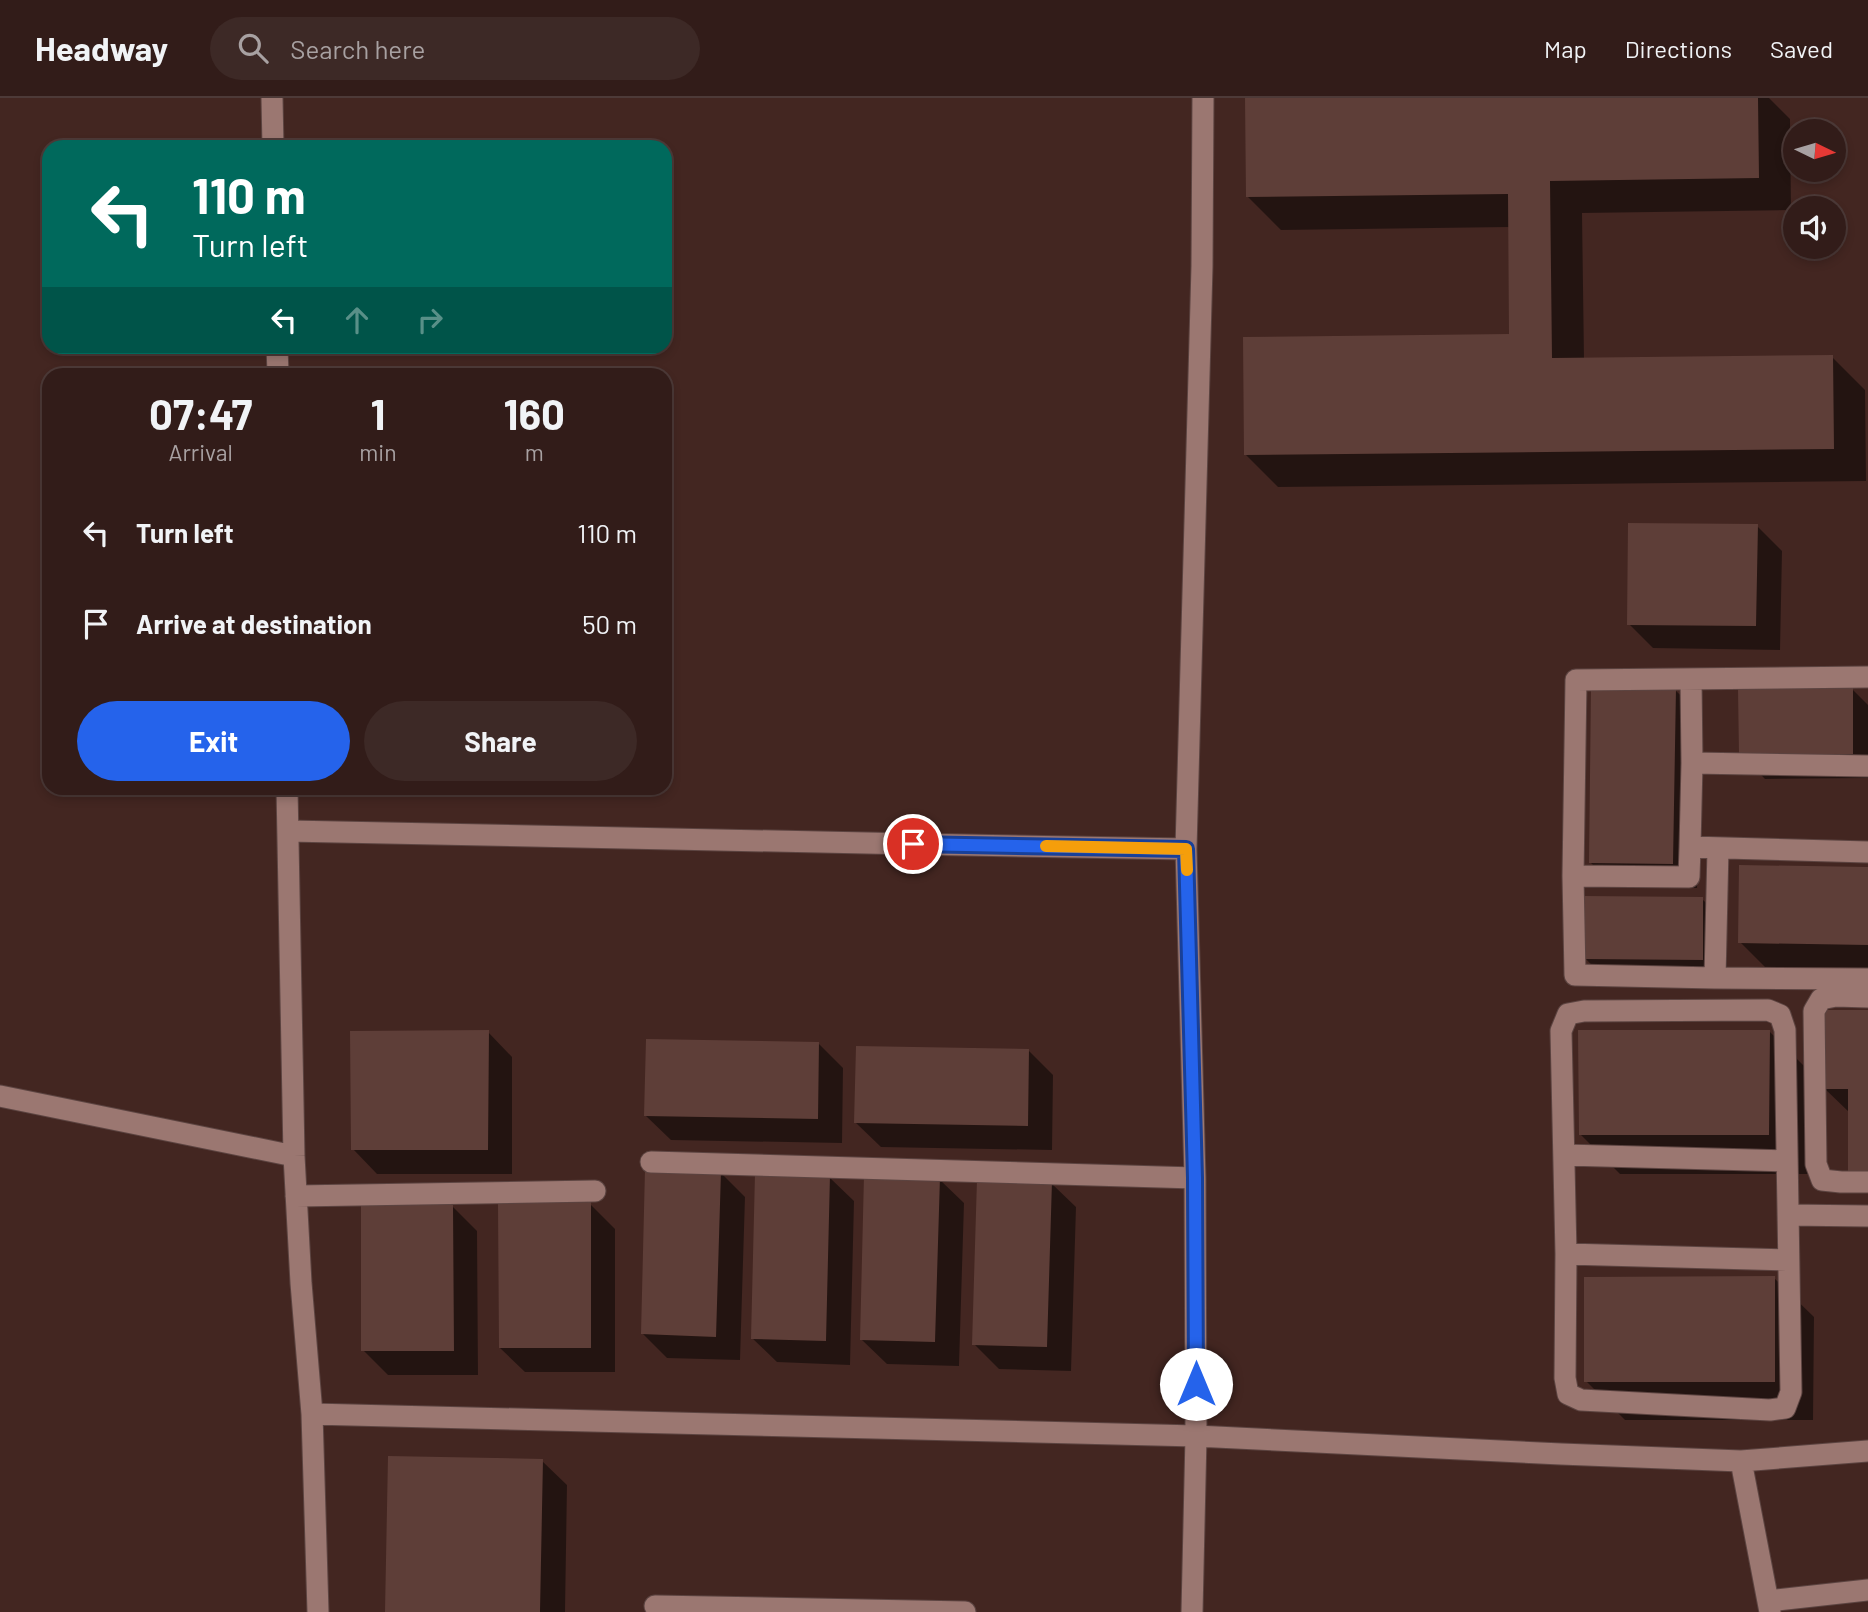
<!DOCTYPE html>
<html lang="en">
<head>
<meta charset="utf-8">
<style>
	body { margin:0; font-family:Barlow,sans-serif; background:#3d2926; color:#f1f3f6; height:100vh; display:flex; flex-direction:column; font-size:26px; white-space:nowrap }
	* { box-sizing:border-box; margin:0 }
	p { font-size:23px; color:#a8a1a2 }
	.icon { flex:none; width:38px; height:38px; fill:none; stroke:currentColor; stroke-width:2; stroke-linecap:round; stroke-linejoin:round }
	.map { position:relative; flex:1; overflow:hidden }
	.side { position:absolute; left:42px; top:270px; width:630px; height:427px; display:flex; flex-direction:column; background:#321c19; border-radius:21px; box-shadow:0 4px 10px #0003,0 0 0 2px #4d3a38 }
	.side>* { flex:none }
	.guide { position:absolute; left:42px; top:42px; width:630px; height:214px; border-radius:21px; box-shadow:0 4px 10px #0003,0 0 0 2px #4d3a38; background:#00695c; color:#fff; overflow:hidden }
	.needle { width:46px; rotate:95deg }
	.controls { position:absolute; left:1783px; top:21px; display:grid; gap:14px }
	.controls a { display:grid; place-items:center; width:63px; height:63px; border-radius:50%; background:#321c19; box-shadow:0 4px 10px #0003,0 0 0 2px #4d3a38; font-size:35px }
	.pin { position:absolute; display:grid; place-items:center; width:60px; height:60px; color:#fff; margin:-30px; border:4px solid #fff; border-radius:50%; box-shadow:0 2px 7px #0007 }
	.me { position:absolute; width:77px; margin:-38px; rotate:0deg; stroke-linejoin:round; filter:drop-shadow(0 0 5px #0008) }
	.turn { display:flex; align-items:center; gap:24px; height:147px; padding:0 35px; font-size:32px }
	.turn .icon { width:91px; height:91px; stroke-width:2.5 }
	.turn b { display:block; font-size:49px; line-height:60px }
	.lanes { display:flex; align-items:center; height:66px; padding:0 35px; background:#0003; justify-content:center; gap:35px; direction:ltr }
	.lanes .off { opacity:.35 }
	.eta { display:flex; justify-content:space-evenly; align-items:center; height:119px; text-align:center }
	.eta b { font-size:42px; font-weight:700; line-height:49px }
	.primary-button { display:flex; gap:14px; margin-top:auto; padding:14px 35px }
	.primary-button a { flex:1; height:80px; border-radius:42px; background:#2563eb; color:#fff; font-size:28px; font-weight:700; line-height:80px; text-align:center }
	.primary-button a+a { background:#3d2926; color:#f1f3f6 }
	ul { padding:0; list-style:none }
	li { display:flex; align-items:center; gap:21px; height:91px; padding:0 35px }
	li div { flex:1 }
	li b { display:block; font-size:26px }
	li em { font-style:normal }
	header { display:flex; align-items:center; gap:42px; box-sizing:border-box; height:98px; padding:0 35px; background:#321c19; border-bottom:2px solid #4d3a38 }
	header strong { font-size:33px }
	nav { display:flex; gap:38px; margin-inline-start:auto; font-size:24px }
	.search { width:490px; height:63px; background:#3d2926; display:flex; align-items:center; gap:18px; box-sizing:border-box; padding:0 24px; border-radius:38px; color:#a8a1a2; font-size:26px }
	.map>svg:first-child { display:block }
	.shadow { fill:#0007 }
	.building { fill:#5e3e38 }
	.lines { fill:none; stroke-linecap:round; stroke-linejoin:round }
	.minor-casing { stroke:#5c4441; stroke-width:23 }
	.minor { stroke:#9b7771; stroke-width:21 }
	.route-casing { stroke:#184099; stroke-width:18 }
	.route { stroke:#2563eb; stroke-width:12 }
	.slow { stroke:#f59e0b; stroke-width:12 }
</style>
</head>
<body>
<header>
<strong>Headway</strong>
<div class="search"><svg class="icon" aria-label="search" viewBox="0 0 24 24"><circle cx="10" cy="10" r="6"/><path d="M15 15l6 6"/></svg>Search here</div>
<nav><a>Map</a><a>Directions</a><a>Saved</a></nav>
</header>
<div class="map">
<svg width="1868" height="1514" viewBox="0 0 1868 1514">
	<rect width="100%" height="100%" fill="#432621"/>
	<!-- shadow -->
	<path class="shadow" d="M1247 0H1769L1790 21 1791 112 1582 115 1584 261 1832 259 1865 292 1866 383 1278 389 1245 356 1511 238 1510 129 1281 132 1248 99Z
		M1757 428 1782 453 1780 552 1653 550 1629 526Z
		M1852 591 1868 607V680L1765 681 1741 656Z
		M1675 592 1700 616 1697 790 1615 789 1591 765Z
		M1868 771V870L1765 869 1740 844Z
		M1702 801 1727 825V886L1609 885 1585 860Z
		M1868 914 1850 1015 1825 991Z
		M1769 933 1808 972V1076H1620L1581 1037Z
		M488 934 512 959V1076H377L353 1051Z
		M818 945 843 970 842 1045 671 1042 646 1018Z
		M1028 952 1053 977 1052 1052 881 1049 856 1025Z
		M720 1074 745 1099 740 1262 667 1260 642 1235Z
		M829 1079 854 1103 850 1267 777 1264 752 1240Z
		M939 1081 964 1105 959 1268 887 1266 862 1242Z
		M1051 1085 1076 1109 1071 1273 999 1271 974 1246Z
		M590 1106 615 1131V1274H525L500 1250Z
		M453 1109 477 1133 478 1277H388L363 1252Z
		M1774 1180 1814 1219 1813 1322H1625L1586 1283Z
		M542 1363 567 1387 565 1514H386Z"/>
	<!-- building -->
	<path class="building" d="M1245 0H1758L1759 80 1550 83 1552 260 1833 257 1834 351 1244 357 1243 239 1509 236 1508 96 1246 99Z
		M1628 425 1758 426 1756 528 1627 527Z
		M1591 589 1676 590 1673 766 1589 765Z
		M1853 590V656L1739 657 1738 591Z
		M1739 767 1868 769V847L1738 845Z
		M1583 798 1703 799V862L1583 861Z
		M1823 912H1868V1077H1848V991H1823Z
		M489 932 488 1052H351L350 933Z
		M1578 932H1770L1769 1037H1579Z
		M646 941 819 944 818 1021 644 1018Z
		M856 948 1029 951 1028 1028 854 1025Z
		M645 1071 721 1073 716 1239 641 1236Z
		M755 1075 830 1077 826 1243 751 1241Z
		M864 1077 940 1079 935 1244 860 1242Z
		M977 1081 1052 1083 1047 1249 972 1247Z
		M591 1104V1250H499L498 1105Z
		M361 1107H453L454 1253H361Z
		M1775 1178V1284H1584V1179Z
		M388 1358 543 1361 540 1514H385Z"/>
	<g class="lines">
		<!-- minor casing -->
		<g class="minor-casing">
			<path id="minor" d="M272 0 273 49
				M277 248 278 276
				M1868 579 1576 582 1573 778 1689 779 1690 749 1868 754
				M1691 581 1692 665 1868 668
				M287 690 294 1058 301 1185 312 1316 318 1514
				M288 733 913 746 1186 751
				M1690 749 1692 665
				M1573 778 1575 877 1715 880 1718 750
				M1715 880 1868 881
				M1868 899 1836 898 1821 901 1814 913 1816 1066 1822 1082 1841 1084H1868
				M1768 912 1780 917 1785 932 1791 1294 1785 1310 1770 1312 1581 1302 1568 1296 1565 1280 1566 1156 1561 933 1568 916 1584 913Z
				M0 998 294 1058
				M1565 1057 1787 1063
				M651 1064 1195 1080
				M296 1098 595 1093
				M1788 1117 1868 1118
				M1566 1156 1787 1162
				M312 1316 1196 1338 1561 1356 1741 1363 1868 1353
				M1741 1363 1770 1514
				M1768 1503 1868 1492
				M655 1508 965 1514
				M1192 1514 1196 1338 1195 1080 1186 751 1202 168 1203 0"/>
		</g>
		<!-- minor -->
		<use href="#minor" class="minor"/>
	</g>
	<g class="lines">
		<!-- route casing -->
		<g class="route-casing">
			<path id="route" d="M913 746 1186 751 1195 1080 1196 1286"/>
		</g>
		<!-- route -->
		<use href="#route" class="route"/>
		<!-- slow -->
		<path class="slow" d="M1046 748 1186 751 1187 772"/>
	</g>
</svg>
<div class="controls">
<a><svg class="needle" viewBox="-14 -14 28 28"><path d="M0-13l5 13h-10z" fill="#e53935"/><path d="M0 13l5-13h-10z" fill="#a8a1a2"/></svg></a>
<a><svg class="icon" aria-label="sound" viewBox="0 0 24 24"><path d="M4 9h4l5-4v14l-5-4H4zM17 9q2 3 0 6"/></svg></a>
</div>
<div class="pin" style="left:913px;top:746px;background:#d93025"><svg class="icon" aria-label="arrive" viewBox="0 0 24 24"><path d="M6 21V4h12l-3 4 3 4H6"/></svg></div>
<svg class="me" style="left:1196px;top:1286px" viewBox="-20 -20 40 40"><circle r="19" fill="#fff"/><path d="M0-13L10 11 0 6-10 11z" fill="#2563eb"/></svg>
<div class="guide">
<div class="turn"><svg class="icon" aria-label="left" viewBox="0 0 24 24"><path d="M17 20v-9H6M10 6l-5 5 5 5"/></svg><div><b>110 m</b>Turn left</div></div>
<div class="lanes"><svg class="icon" aria-label="left" viewBox="0 0 24 24"><path d="M17 20v-9H6M10 6l-5 5 5 5"/></svg><svg class="icon off" aria-label="ahead" viewBox="0 0 24 24"><path d="M12 20V5M6 11l6-6 6 6"/></svg><svg class="icon off" aria-label="right" viewBox="0 0 24 24"><path d="M7 20v-9h11M14 6l5 5-5 5"/></svg></div>
</div>
<section class="side">
<div class="eta">
<div><b>07:47</b><p>Arrival</p></div>
<div><b>1</b><p>min</p></div>
<div><b>160</b><p>m</p></div>
</div>
<ul>
<li><svg class="icon" aria-label="left" viewBox="0 0 24 24"><path d="M17 20v-9H6M10 6l-5 5 5 5"/></svg><div><b>Turn left</b></div><em>110 m</em></li>
<li><svg class="icon" aria-label="arrive" viewBox="0 0 24 24"><path d="M6 21V4h12l-3 4 3 4H6"/></svg><div><b>Arrive at destination</b></div><em>50 m</em></li>
</ul>
<div class="primary-button"><a>Exit</a><a>Share</a></div>
</section>
</div>
</body>
</html>
